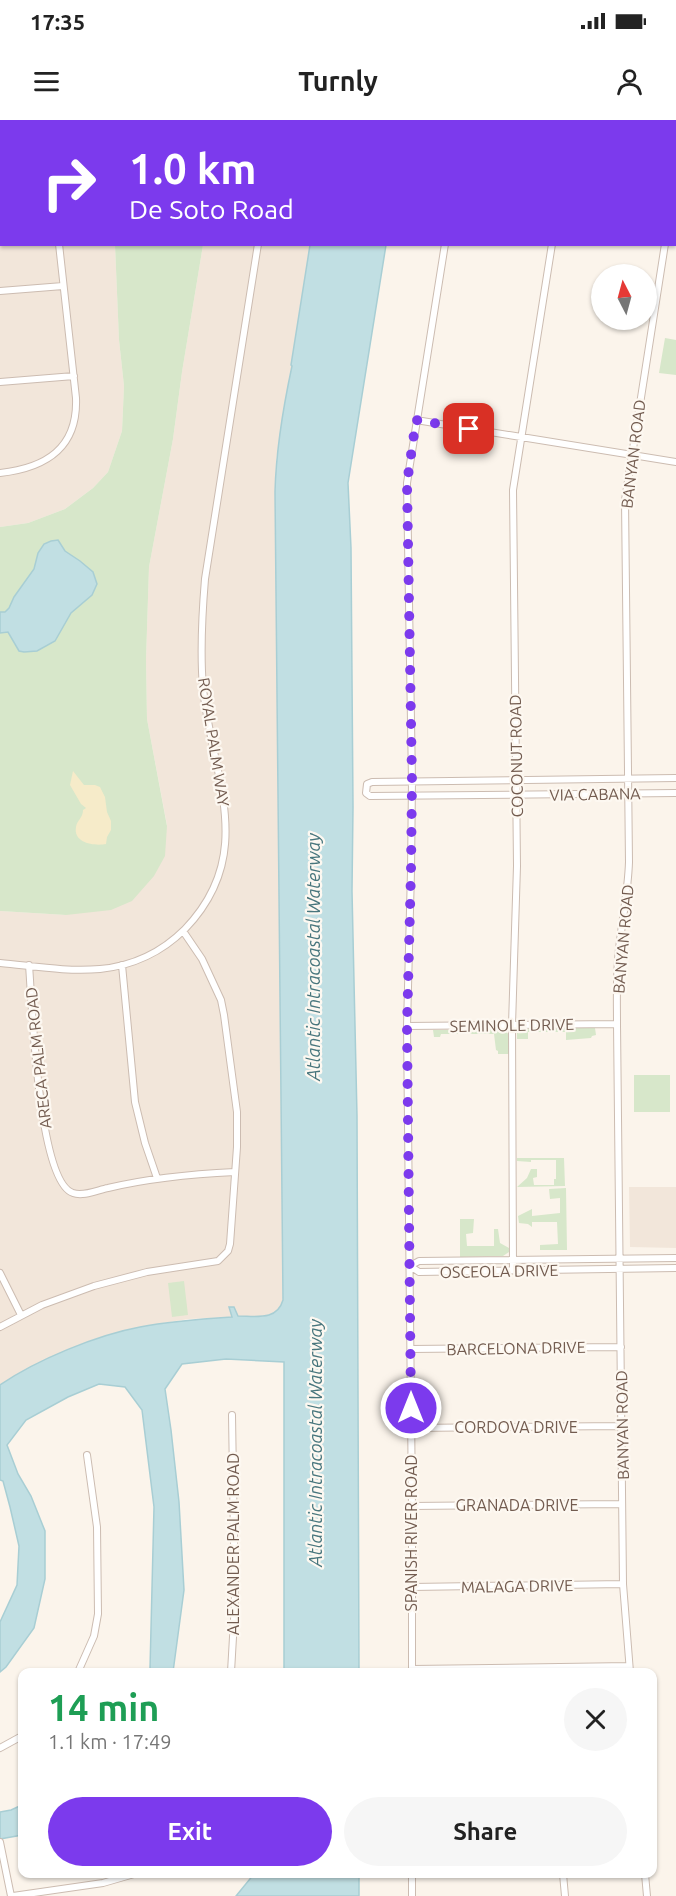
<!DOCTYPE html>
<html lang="en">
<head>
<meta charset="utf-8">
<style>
	body { margin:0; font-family:Ubuntu,sans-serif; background:#f6f6f6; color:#222; height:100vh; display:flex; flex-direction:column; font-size:22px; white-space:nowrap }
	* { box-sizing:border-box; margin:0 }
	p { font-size:20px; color:#767676 }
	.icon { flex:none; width:33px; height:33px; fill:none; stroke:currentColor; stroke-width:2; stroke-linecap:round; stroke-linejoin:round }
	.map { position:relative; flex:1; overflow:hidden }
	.side { position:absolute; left:18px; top:1548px; width:639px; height:210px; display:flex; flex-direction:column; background:#fff; border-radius:12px; box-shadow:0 2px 4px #0004 }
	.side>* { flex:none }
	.top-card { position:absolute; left:0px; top:0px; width:676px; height:126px; box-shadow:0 2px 4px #0004; background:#7c3aed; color:#fff; overflow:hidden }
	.needle { width:39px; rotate:354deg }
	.buttons { position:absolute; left:591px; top:144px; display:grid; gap:12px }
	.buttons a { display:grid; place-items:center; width:66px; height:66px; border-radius:50%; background:#fff; box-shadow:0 2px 4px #0004; font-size:30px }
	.pin { position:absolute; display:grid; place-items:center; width:51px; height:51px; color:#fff; margin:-26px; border-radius:12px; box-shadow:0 3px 9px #0006 }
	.me { position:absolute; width:66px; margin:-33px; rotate:0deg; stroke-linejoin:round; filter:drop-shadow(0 0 4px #0008) }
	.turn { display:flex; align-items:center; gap:21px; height:126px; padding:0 30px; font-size:27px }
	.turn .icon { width:78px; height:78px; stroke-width:2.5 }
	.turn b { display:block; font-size:42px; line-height:51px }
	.round { display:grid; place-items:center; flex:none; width:63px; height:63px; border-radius:32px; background:#f6f6f6 }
	.overview { display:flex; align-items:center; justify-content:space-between; height:102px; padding:0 30px }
	h1 { font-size:36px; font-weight:600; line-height:45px; color:#1e9e55 }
	.cta { display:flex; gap:12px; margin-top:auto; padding:12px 30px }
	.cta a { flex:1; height:69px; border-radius:36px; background:#7c3aed; color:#fff; font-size:24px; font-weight:600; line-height:69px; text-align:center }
	.cta a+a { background:#f6f6f6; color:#222 }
	.status { display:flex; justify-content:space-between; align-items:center; height:42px; padding:0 30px; background:#fff; direction:ltr }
	.status svg { height:16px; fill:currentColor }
	header { display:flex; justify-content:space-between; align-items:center; height:78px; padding:0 30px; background:#fff; font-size:27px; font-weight:600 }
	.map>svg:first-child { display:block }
	.residential { fill:#f2e6da }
	.green { fill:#d7e7ca }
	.sand { fill:#f6ebc9 }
	.water { fill:#c1dfe3; stroke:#a8ced4; stroke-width:1.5 }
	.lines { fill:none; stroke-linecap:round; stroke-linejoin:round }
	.street-casing { stroke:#ccbcb1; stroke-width:8 }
	.street { stroke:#fff; stroke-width:6 }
	.route { stroke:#7c3aed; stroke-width:10; stroke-dasharray:0 18 }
	.labels { text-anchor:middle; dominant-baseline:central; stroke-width:4.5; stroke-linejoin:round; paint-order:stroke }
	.street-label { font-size:16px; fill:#735c50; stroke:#fdf8f1 }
	.water-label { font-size:18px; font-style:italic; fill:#48767d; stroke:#fdf8f1 }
</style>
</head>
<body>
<div class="status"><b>17:35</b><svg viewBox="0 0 49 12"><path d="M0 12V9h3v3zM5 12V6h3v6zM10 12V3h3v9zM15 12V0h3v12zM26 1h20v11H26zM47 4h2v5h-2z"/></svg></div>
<header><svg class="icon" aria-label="menu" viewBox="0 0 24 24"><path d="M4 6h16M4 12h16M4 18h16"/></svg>Turnly<svg class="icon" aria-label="person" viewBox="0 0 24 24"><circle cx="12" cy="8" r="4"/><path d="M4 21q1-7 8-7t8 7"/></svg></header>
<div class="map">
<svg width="676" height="1776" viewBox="0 0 676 1776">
	<rect width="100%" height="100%" fill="#fbf4eb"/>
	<!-- residential -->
	<path class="residential" d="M0 0H134L133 2H2V124L115 125 119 220 124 266 122 311 108 352 93 368 65 389 28 403 0 407Z
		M203 125H310L291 245 293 246 287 271 276 340 275 372 283 1180 281 1187 277 1192 270 1196H238L234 1187 233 1197 188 1199 139 1207 112 1214 32 1246 0 1265V791L66 795 167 705 147 599 146 540 149 447 173 319 182 252Z
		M629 1067H676V1128L630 1127Z"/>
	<!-- green -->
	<path class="green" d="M115 125H203L182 252 173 319 149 447 146 540 147 599 167 706 165 736 154 756 132 781 111 790 66 795 0 791V407L28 403 65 389 93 368 108 352 122 311 124 266 119 220Z
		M665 218 676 220V255L659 253Z
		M533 908H595L596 915 592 916 591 918 566 920V912H528V919H517V910Z
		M504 909 509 915V933L508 934H498V931L496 930 494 914H441L440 917H434L433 910Z
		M634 955H670V992H634Z
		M517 1038H564L565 1066 517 1067 527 1058 531 1049H537V1057L533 1058 534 1065H554V1059H556V1040H531V1042L517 1041Z
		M566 1068 567 1130H540V1125L558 1124 557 1102H532V1107L528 1104 519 1103 518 1096 532 1089V1096L560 1093V1078L550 1079 549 1069Z
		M460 1099H474L473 1113 466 1114 467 1126H494V1109H498L500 1123 509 1128V1132L503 1136 460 1137Z
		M184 1161 188 1195 172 1197 168 1163Z"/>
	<!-- sand -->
	<path class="sand" d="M73 651 84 665H95L100 667 105 677 107 692 111 701V710L107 717 106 724C96 726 73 724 76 707 77 700 83 698 83 690L86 688 81 684 70 665Z"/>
	<!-- water -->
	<path class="water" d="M310 125H386L348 363 351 428 353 687 352 771 357 996 359 1552H284V1242L226 1239 182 1244 165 1269 171 1310 179 1382 184 1470 173 1552H149L150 1549 154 1387 142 1290 125 1267 99 1264 68 1277 26 1300 7 1325 18 1354 31 1376 45 1411V1459L34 1508 6 1547 0 1552V1502L17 1465 19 1426 10 1387 3 1361 0 1360V1265C36 1240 97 1215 140 1207 171 1201 201 1199 232 1197L229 1187H234L238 1196C256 1196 277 1201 283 1180L275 372C276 330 283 288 292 246L291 245Z
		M58 420 65 431 80 441 93 452 97 464 92 475 71 493 55 521 37 531 24 532 19 531 8 512 0 513V492H5L9 488 14 477 34 449 38 433 44 424 51 421Z
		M22 1685V1715L0 1719V1692L11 1690Z
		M254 1754H359V1776H236Z"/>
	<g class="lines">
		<!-- street casing -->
		<g class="street-casing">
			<path id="street" d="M75 2V0
				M277 2V0
				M465 2V0
				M572 2V0
				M675 62 676 56
				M0 80H2
				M675 83H676
				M0 171 63 166
				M0 262 74 256
				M416 300 676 342
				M0 353C45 348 78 329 76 278L59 124
				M676 658 372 662 367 664 366 673 370 676 676 673
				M0 843C33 846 67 852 100 849 132 846 162 832 185 809 258 733 212 657 203 568 200 532 202 495 205 459L258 124
				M29 845C32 882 38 1062 73 1073 83 1077 98 1070 108 1068 150 1058 192 1054 235 1052
				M122 845 135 982 145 1023 157 1058
				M407 906 617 904
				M410 1146 419 1152 676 1148
				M410 1146 419 1141 676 1138
				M513 1150 512 905 517 746 513 370 552 124
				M0 1153 21 1195
				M0 1207 42 1185 94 1166 147 1152 218 1141 228 1131 230 1124 237 1027V992L224 895 221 880 202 839 183 811
				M411 1229 621 1227
				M411 1308 622 1306
				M412 1386 622 1384
				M412 1467 623 1464
				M412 1549 629 1546
				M78 1552 94 1516 98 1494 97 1407 87 1335
				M231 1552 235 1482 232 1295
				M412 1552V1386L407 906 411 751 412 661 407 363 445 124
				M630 1552 623 1464 617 904C617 879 616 854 619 829 622 800 628 772 629 742L625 380 665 124
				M0 1628 22 1616
				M0 1722 11 1776
				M563 1754 565 1776
				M645 1754 647 1776
				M13 1776 103 1763 134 1754
				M412 1776V1754"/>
		</g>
		<!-- street -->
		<use href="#street" class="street"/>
	</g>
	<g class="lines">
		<!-- route -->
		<path class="route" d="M411 1288 407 906 411 751 412 661 407 363 416 300 469 309"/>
	</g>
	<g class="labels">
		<!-- street labels -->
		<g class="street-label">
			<text transform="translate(633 334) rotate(-83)">BANYAN ROAD</text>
			<text transform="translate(214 622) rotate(81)">ROYAL PALM WAY</text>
			<text transform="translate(516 636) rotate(-91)">COCONUT ROAD</text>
			<text transform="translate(595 674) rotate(-1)">VIA CABANA</text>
			<text transform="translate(623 819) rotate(-85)">BANYAN ROAD</text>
			<text transform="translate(512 905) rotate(-1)">SEMINOLE DRIVE</text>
			<text transform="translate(38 938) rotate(-96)">ARECA PALM ROAD</text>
			<text transform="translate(499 1151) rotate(-1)">OSCEOLA DRIVE</text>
			<text transform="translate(516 1228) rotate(-1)">BARCELONA DRIVE</text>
			<text transform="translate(622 1305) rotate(-91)">BANYAN ROAD</text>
			<text x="516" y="1307">CORDOVA DRIVE</text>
			<text x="517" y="1385">GRANADA DRIVE</text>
			<text transform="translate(411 1413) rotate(-90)">SPANISH RIVER ROAD</text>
			<text transform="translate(233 1424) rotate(-90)">ALEXANDER PALM ROAD</text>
			<text transform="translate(517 1466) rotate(-1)">MALAGA DRIVE</text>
		</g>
		<!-- water labels -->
		<g class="water-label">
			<text transform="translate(313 837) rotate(-90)">Atlantic Intracoastal Waterway</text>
			<text transform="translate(315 1323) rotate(-90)">Atlantic Intracoastal Waterway</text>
		</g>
	</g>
</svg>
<div class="buttons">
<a><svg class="needle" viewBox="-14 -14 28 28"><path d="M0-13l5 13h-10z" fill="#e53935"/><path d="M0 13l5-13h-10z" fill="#767676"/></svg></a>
</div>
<div class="pin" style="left:469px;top:309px;background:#d93025"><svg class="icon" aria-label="arrive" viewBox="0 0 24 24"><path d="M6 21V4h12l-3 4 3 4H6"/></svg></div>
<svg class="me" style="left:411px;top:1288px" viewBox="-20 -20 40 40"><circle r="17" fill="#7c3aed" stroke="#fff" stroke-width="3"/><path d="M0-11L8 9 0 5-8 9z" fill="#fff"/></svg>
<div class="top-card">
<div class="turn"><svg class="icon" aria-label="right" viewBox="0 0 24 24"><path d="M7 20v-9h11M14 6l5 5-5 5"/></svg><div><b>1.0 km</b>De Soto Road</div></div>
</div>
<section class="side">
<div class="overview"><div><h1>14 min</h1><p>1.1 km · 17:49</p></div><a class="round"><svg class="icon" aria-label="close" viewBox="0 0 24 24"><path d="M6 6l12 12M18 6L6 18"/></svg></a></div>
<div class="cta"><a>Exit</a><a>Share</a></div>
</section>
</div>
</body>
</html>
